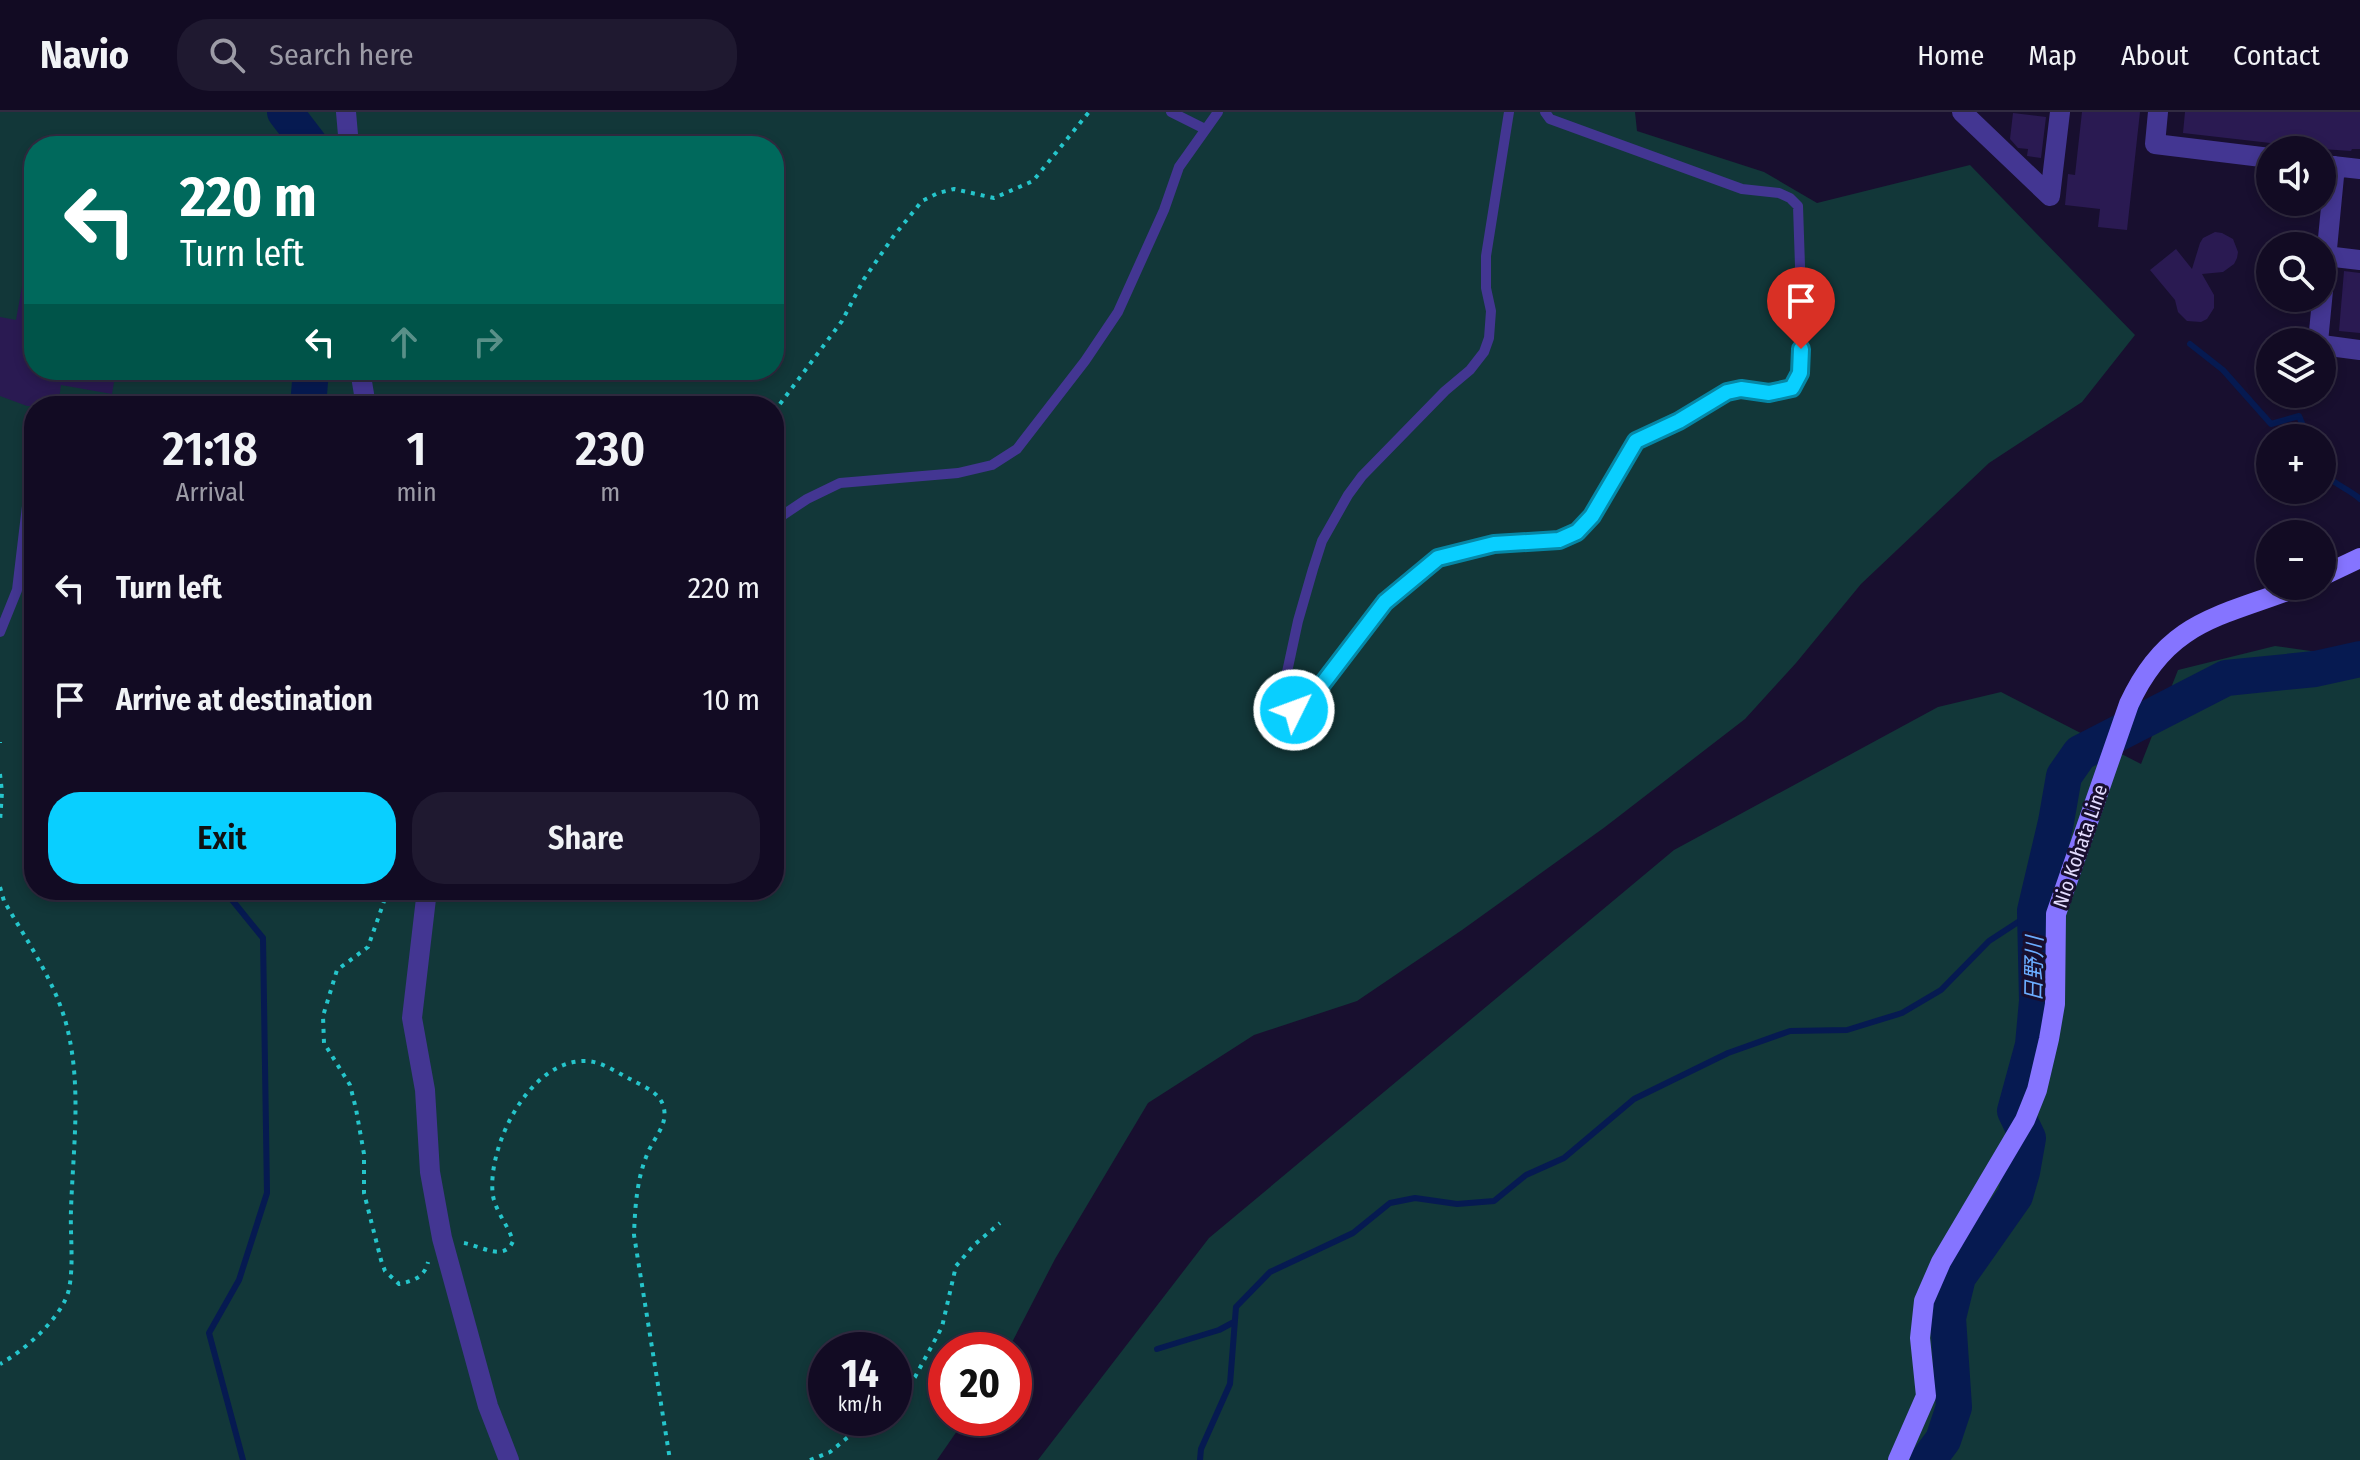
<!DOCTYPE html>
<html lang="en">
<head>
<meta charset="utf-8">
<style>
	body { margin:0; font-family:"Fira Sans Condensed","Noto Sans JP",sans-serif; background:#1f1930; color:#f1f3f6; height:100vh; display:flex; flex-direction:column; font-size:30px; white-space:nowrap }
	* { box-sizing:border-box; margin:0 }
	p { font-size:26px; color:#9c9ba6 }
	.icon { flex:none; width:44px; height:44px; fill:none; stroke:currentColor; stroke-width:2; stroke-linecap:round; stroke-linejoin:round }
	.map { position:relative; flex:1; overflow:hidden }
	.drawer { position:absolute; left:24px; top:284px; width:760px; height:504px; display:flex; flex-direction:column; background:#120b23; border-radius:32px; box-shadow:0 4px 12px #0003,0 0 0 2px #312b41 }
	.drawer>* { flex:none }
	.hud { position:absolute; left:24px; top:24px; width:760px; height:244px; border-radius:32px; box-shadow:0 4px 12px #0003,0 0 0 2px #312b41; background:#00695c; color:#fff; overflow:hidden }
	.tools { position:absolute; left:2256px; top:24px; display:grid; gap:16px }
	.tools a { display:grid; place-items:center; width:80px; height:80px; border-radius:50%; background:#120b23; box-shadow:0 4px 12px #0003,0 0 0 2px #312b41; font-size:40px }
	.speed { position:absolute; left:808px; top:1220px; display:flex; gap:16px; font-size:40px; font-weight:700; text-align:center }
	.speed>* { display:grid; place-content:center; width:104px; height:104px; border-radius:50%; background:#120b23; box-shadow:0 4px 12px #0003,0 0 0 2px #312b41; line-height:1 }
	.speed small { font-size:20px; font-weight:400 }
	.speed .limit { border:12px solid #d22; background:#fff; color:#111 }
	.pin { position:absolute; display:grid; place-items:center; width:68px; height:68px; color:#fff; margin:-82px -34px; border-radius:50% 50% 50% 0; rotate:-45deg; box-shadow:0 0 8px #0007 }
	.pin .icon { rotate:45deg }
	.me { position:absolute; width:88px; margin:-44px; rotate:48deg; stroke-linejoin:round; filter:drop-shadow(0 0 6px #0008) }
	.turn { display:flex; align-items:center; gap:28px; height:168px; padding:0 24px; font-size:36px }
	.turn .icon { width:104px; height:104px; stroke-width:2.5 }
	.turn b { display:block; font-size:56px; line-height:68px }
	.lanes { display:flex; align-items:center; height:76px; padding:0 24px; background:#0003; justify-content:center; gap:40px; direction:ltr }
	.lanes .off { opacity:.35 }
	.eta { display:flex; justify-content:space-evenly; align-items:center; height:136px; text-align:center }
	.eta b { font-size:48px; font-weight:600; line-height:56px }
	.cta { display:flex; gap:16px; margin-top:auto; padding:16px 24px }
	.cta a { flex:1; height:92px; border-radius:32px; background:#09cfff; color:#111; font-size:32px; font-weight:600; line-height:92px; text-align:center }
	.cta a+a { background:#1f1930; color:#f1f3f6 }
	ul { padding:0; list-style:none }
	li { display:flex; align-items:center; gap:24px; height:112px; padding:0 24px }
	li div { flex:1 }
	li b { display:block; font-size:30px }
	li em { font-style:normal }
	header { display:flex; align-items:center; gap:48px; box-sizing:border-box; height:112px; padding:0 40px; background:#120b23; border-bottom:2px solid #312b41 }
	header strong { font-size:38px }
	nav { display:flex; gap:44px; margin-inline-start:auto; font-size:28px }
	.search { width:560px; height:72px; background:#1f1930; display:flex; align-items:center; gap:20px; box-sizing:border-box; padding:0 28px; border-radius:32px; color:#9c9ba6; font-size:30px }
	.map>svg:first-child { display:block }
	.green { fill:#123739; fill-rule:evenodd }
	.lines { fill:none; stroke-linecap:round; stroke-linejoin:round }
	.stream { stroke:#061a51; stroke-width:6 }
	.river { stroke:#061a51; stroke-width:36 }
	.building { fill:#2a1a52 }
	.path { stroke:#25c5cb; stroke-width:4; stroke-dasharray:4 6; stroke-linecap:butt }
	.lane { stroke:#433692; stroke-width:10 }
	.street { stroke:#433692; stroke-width:20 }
	.secondary { stroke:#8574ff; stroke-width:20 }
	.route-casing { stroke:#0687a6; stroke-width:20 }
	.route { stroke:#09cfff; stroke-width:14 }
	.labels { text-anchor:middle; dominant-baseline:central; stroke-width:6; stroke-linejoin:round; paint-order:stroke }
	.street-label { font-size:20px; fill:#e4ddff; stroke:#180f2f }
	.water-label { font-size:22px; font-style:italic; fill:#6badff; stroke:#180f2f }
</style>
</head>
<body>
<header>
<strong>Navio</strong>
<div class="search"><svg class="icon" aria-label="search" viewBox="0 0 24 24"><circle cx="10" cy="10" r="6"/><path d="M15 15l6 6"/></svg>Search here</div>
<nav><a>Home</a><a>Map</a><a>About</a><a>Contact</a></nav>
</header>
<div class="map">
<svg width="2360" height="1348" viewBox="0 0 2360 1348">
	<rect width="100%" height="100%" fill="#180f2f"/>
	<!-- green -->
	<path class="green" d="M0 0H1635L1637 19 1764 60 1817 91 1970 53 2135 223 2082 290 1989 351 1861 472 1796 551 1745 607 1605 715 1462 818 1357 889 1254 923 1148 991 1055 1147 1008 1238H946V1306H966L937 1348H0ZM34 34H774V258H34ZM34 294H774V778H34ZM826 1238H894V1306H826Z
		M2275 534 2360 546V1348H1038L1209 1126 1674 738 1938 595 2001 580 2141 652 2178 558Z"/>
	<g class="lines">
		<!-- stream -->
		<path class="stream" d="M2190 232 2223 258 2271 312 2299 304 2308 326
			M2322 359C2332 372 2348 376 2360 387
			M224 778 263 826 267 1081 239 1168 209 1221 243 1348
			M1157 1237 1219 1218 1234 1210
			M1200 1348 1201 1337 1230 1272 1236 1195 1270 1160 1353 1121 1390 1091 1415 1086 1457 1092 1494 1089 1526 1063 1564 1046 1634 987 1728 941 1790 919 1847 918 1902 901 1941 878 1989 829 2035 799"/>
		<!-- river -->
		<path class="river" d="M285 0 311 34
			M308 294 311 258
			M1928 1348 1943 1328 1954 1295 1948 1206 1958 1165 2015 1084 2022 1060 2028 1026 2015 999 2033 933 2037 889 2035 799 2056 710 2064 664 2080 641 2226 566 2315 557 2360 547"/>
	</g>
	<!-- building -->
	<path class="building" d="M2082 0H2140L2127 118 2098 115 2100 97 2065 93 2068 62 2075 63Z
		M2185 0H2360V37H2352L2351 39 2322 37 2183 21Z
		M2013 1 2046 5 2041 46 2027 44 2028 37 2018 36 2010 27Z
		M2215 120 2222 121 2233 127 2238 140 2237 146 2234 152 2223 160 2202 162 2214 183V196L2207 207 2201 210 2187 209 2178 200 2175 188 2150 158 2176 137 2192 157 2200 131 2203 126Z
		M26 152 34 153V258H116L112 282 61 273 58 294H27L0 284V205L16 208Z
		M2344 159 2360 161V221L2339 219Z"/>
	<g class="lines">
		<!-- path -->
		<path class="path" d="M774 300 842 209 864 167 893 125 922 89 938 81 954 77 994 86 1033 69 1089 0
			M0 630V631
			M0 662 2 680 0 710
			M0 775 4 789C27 829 56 871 67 915 82 976 73 1036 71 1098 70 1123 74 1152 69 1177 63 1205 24 1239 0 1252
			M388 778 368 835 337 858 323 904 324 931 350 973 356 997 364 1042V1081L381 1148 385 1159 399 1172C413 1169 425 1165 428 1150
			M464 1131C481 1134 505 1150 513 1129 508 1113 496 1100 493 1084 486 1036 529 948 585 949 601 949 616 960 630 967 642 974 658 979 663 993 669 1011 656 1023 649 1038 637 1064 635 1094 634 1123L670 1348
			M894 1287 915 1265 942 1215 956 1154 974 1133 1000 1111
			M810 1348 830 1340 871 1306"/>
		<!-- lane -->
		<path class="lane" d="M1171 0 1205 17
			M1509 0 1486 144V176L1491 199 1489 226 1484 240 1470 258 1445 279 1362 364 1348 383 1322 429 1313 457 1298 509 1284 574V592C1292 600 1298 597 1307 592L1385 490 1438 446 1494 432 1559 428 1577 420 1592 404 1636 329 1679 309 1727 280 1741 277 1769 281 1792 276 1800 261 1802 214 1798 94 1790 86 1779 81 1742 77 1550 7 1545 0
			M774 409 807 387 840 371 958 361 992 353 1017 337 1085 249 1118 200 1164 98 1179 55 1218 0
			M0 520 17 478 27 394 28 328"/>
		<!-- street -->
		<path class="street" d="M346 0 349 34
			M1962 0 2050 84
			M2158 0 2155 32 2270 46
			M2324 53 2360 57
			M2050 84 2060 0
			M2326 144 2360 148
			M2318 230 2335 54
			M2322 233 2360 238
			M360 258 366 294
			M427 778 412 906 425 978 430 1060 442 1126 488 1294 509 1348"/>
		<!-- secondary -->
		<path class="secondary" d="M2322 464 2360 446
			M1898 1348 1926 1284 1920 1226 1924 1189 1941 1150 2025 1008 2037 978 2049 927 2055 892 2056 802 2129 592C2168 507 2221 505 2300 474"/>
	</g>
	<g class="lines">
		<!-- route casing -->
		<g class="route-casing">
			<path id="route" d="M1294 598 1307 592 1385 490 1438 446 1494 432 1559 428 1577 420 1592 404 1636 329 1679 309 1727 280 1741 277 1769 281 1792 276 1800 261 1801 237"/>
		</g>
		<!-- route -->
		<use href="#route" class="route"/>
	</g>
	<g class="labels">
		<!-- street labels -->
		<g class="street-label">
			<text transform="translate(2080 734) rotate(-71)">Nio Kohata Line</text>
		</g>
		<!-- water labels -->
		<g class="water-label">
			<text transform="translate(2034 857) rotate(-89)">日野川</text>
		</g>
	</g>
</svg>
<div class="tools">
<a><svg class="icon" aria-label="sound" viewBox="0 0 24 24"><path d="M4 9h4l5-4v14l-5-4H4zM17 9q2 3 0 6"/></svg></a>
<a><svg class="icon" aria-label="search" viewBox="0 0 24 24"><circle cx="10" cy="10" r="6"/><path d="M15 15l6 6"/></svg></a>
<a><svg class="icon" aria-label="layers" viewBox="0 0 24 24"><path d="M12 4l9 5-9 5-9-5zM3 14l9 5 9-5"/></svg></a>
<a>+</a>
<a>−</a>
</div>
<div class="speed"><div>14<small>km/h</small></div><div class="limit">20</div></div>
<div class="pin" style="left:1801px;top:237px;background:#d93025"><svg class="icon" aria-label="arrive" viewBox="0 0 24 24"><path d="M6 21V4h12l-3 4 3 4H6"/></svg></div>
<svg class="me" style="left:1294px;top:598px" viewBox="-20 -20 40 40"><circle r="17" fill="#09cfff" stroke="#fff" stroke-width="3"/><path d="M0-11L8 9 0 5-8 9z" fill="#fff"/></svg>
<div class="hud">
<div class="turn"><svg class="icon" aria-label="left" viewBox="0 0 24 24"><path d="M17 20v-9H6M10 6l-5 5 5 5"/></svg><div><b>220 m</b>Turn left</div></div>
<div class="lanes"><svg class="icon" aria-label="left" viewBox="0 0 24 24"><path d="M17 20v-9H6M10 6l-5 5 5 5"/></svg><svg class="icon off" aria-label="ahead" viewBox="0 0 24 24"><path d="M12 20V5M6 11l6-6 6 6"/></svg><svg class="icon off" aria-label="right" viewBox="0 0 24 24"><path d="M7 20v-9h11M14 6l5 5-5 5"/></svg></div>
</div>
<section class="drawer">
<div class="eta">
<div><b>21:18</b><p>Arrival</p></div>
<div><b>1</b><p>min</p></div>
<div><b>230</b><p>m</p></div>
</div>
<ul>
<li><svg class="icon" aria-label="left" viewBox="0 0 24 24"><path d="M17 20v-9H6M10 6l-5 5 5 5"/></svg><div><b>Turn left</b></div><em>220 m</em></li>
<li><svg class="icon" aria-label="arrive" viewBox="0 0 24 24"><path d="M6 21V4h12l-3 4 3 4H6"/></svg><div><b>Arrive at destination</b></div><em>10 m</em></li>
</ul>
<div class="cta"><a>Exit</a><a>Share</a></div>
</section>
</div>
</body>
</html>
